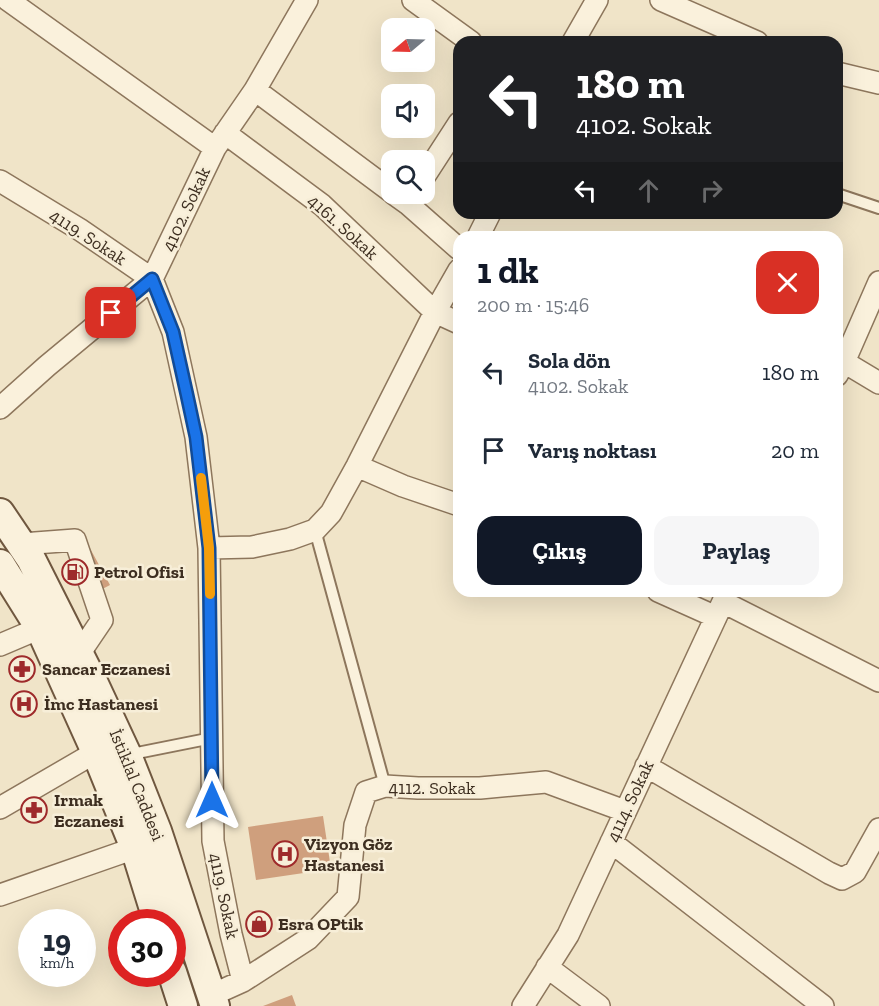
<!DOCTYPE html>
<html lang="tr">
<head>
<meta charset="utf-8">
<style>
	body { margin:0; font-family:"Zilla Slab",serif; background:#f6f6f7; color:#1f2937; height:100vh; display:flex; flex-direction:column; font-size:22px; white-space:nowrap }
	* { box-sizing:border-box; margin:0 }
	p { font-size:20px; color:#747a83 }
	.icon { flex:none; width:33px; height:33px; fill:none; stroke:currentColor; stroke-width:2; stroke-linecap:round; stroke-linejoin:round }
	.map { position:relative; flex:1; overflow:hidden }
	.panel { position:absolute; left:453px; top:231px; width:390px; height:366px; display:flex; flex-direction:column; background:#fff; border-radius:18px; box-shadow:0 6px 24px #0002 }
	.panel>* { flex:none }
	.banner { position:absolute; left:453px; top:36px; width:390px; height:183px; border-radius:18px; box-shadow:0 6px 24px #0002; background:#202124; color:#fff; overflow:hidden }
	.needle { width:39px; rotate:251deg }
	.tools { position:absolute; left:381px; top:18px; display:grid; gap:12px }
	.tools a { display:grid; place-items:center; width:54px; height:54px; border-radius:12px; background:#fff; box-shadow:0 6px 24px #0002; font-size:30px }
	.speed { position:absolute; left:18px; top:909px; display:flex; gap:12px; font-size:30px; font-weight:700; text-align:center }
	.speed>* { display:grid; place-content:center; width:78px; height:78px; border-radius:50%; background:#fff; box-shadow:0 6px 24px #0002; line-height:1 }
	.speed small { font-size:15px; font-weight:400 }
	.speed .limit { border:9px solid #d22; background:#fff; color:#111 }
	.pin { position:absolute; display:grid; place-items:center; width:51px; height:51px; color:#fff; margin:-26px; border-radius:12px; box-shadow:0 3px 9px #0006 }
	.me { position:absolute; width:66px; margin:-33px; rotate:0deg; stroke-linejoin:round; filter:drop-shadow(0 0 4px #0008) }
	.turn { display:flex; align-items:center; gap:21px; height:126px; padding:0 24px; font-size:27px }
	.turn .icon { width:78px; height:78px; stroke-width:2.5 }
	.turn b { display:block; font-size:42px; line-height:51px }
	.lanes { display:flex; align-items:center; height:57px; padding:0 24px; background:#0003; justify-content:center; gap:30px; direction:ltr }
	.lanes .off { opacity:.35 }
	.round { display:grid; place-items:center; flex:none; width:63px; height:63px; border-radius:18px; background:#f6f6f7 }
	.overview { display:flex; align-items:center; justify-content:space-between; height:102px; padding:0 24px }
	h1 { font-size:36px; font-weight:700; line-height:45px; color:#111827 }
	.cta { display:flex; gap:12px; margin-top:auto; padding:12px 24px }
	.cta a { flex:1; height:69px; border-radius:18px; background:#111827; color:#fff; font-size:24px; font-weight:700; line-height:69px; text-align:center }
	.cta a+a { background:#f6f6f7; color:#1f2937 }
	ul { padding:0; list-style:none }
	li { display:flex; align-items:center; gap:18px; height:78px; padding:0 24px }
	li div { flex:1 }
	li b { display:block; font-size:22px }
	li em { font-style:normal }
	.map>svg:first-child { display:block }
	.building { fill:#cf9f7d }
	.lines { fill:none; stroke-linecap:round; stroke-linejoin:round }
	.lane-casing { stroke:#8d765c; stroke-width:14 }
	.street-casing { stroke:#8d765c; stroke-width:24 }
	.secondary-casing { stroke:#6f573f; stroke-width:32 }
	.lane { stroke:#faf1dc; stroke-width:10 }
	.street { stroke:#faf1dc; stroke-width:21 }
	.secondary { stroke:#faf1dc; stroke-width:28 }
	.route-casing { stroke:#114b97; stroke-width:15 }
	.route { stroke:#1a73e8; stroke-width:10 }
	.slow { stroke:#f59e0b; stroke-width:10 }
	.labels { text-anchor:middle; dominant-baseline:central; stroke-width:5; stroke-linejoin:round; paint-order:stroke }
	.street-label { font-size:18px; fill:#3d2e20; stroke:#f7eed8 }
	.poi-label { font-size:18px; font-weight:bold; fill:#3d2e20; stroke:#f7eed8; text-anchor:start }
</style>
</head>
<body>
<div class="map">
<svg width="879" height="1006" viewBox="0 0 879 1006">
	<rect width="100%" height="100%" fill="#f0e4c8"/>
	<!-- building -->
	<path class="building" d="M86 541 110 585 93 594 70 549Z
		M323 816 331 869 256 880 248 827Z
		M292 995 296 1006H263Z"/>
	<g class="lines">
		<!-- lane casing -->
		<g class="lane-casing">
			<path id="lane" d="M837 194 879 208
				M315 530 385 786
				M127 755 212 738"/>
		</g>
		<!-- street casing -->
		<g class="street-casing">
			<path id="street" d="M8 0 215 148
				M413 0 471 42
				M661 0 757 42
				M573 42 597 0
				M837 73 879 83
				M255 90 392 192
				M225 133 322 205 435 312 459 323
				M424 177 459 123
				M0 181 79 229 152 279 173 332 196 437 209 548 213 841 231 934 243 981
				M394 194 408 204 459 249
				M478 237 490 213
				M844 362 879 383
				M837 375 844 362 879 282
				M0 408 47 366 152 279 215 148 255 90 307 0
				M357 466 403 486 459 505
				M22 544 75 540 102 620 79 654
				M209 548 252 547 290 539 315 530 331 513 357 466 435 312 459 270
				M658 591 716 617
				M723 602 879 681
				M0 645 40 628
				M646 766 829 873 842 879 855 872 879 829
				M0 808 96 752
				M611 842 823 1006
				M0 895 135 848
				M547 967 599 1006
				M212 995 243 981 308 939 348 897 355 825 366 792 385 786 418 788H480L546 782 625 811
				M523 1006 568 935 728 591"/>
		</g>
		<!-- secondary casing -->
		<g class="secondary-casing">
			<path id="secondary" d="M0 513 31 559 93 682 127 755 157 831 215 1006
				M0 564 40 628 96 752 135 848 158 922
				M172 972 183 1006"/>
		</g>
		<!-- lane -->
		<use href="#lane" class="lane"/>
		<!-- street -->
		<use href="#street" class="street"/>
		<!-- secondary -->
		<use href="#secondary" class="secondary"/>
	</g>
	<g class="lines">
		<!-- route casing -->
		<g class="route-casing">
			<path id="route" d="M111 313 152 279 173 332 187 395 196 437 209 548 212 800"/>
		</g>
		<!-- route -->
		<use href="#route" class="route"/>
		<!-- slow -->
		<path class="slow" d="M201 478 209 548 210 594"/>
	</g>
	<!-- icons -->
	<defs>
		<g id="fuel-ring" transform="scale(1.35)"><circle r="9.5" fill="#f7eed8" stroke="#9e2a2b" stroke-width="1.5"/><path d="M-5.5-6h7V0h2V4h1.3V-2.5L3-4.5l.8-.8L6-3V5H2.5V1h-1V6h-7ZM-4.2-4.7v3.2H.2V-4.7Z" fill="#9e2a2b"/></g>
		<g id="pharmacy-ring" transform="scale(1.35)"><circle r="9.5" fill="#f7eed8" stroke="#9e2a2b" stroke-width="1.5"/><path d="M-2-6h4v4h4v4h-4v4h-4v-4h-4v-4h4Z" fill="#9e2a2b"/></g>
		<g id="hospital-ring" transform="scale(1.35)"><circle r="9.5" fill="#f7eed8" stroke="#9e2a2b" stroke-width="1.5"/><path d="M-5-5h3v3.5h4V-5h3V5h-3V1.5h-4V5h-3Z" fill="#9e2a2b"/></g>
		<g id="shop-ring" transform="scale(1.35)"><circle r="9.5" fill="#f7eed8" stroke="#9e2a2b" stroke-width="1.5"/><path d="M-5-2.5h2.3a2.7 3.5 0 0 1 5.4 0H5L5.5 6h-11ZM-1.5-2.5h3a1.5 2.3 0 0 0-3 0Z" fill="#9e2a2b"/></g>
	</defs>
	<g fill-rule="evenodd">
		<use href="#fuel-ring" x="75" y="572"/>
		<use href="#pharmacy-ring" x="22" y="669"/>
		<use href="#hospital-ring" x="24" y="704"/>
		<use href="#pharmacy-ring" x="34" y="810"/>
		<use href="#hospital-ring" x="285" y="854"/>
		<use href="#shop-ring" x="259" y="924"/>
	</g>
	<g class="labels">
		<!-- street labels -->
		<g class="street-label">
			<text transform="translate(186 209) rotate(-65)">4102. Sokak</text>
			<text transform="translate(343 227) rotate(42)">4161. Sokak</text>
			<text transform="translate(88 237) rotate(33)">4119. Sokak</text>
			<text transform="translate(137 785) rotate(68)">İstiklal Caddesi</text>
			<text x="432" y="788">4112. Sokak</text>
			<text transform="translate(630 801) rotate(-65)">4114. Sokak</text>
			<text transform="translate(224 896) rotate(78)">4119. Sokak</text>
		</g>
		<!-- poi labels -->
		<g class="poi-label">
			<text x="94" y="572">Petrol Ofisi</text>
			<text x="42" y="669">Sancar Eczanesi</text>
			<text x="44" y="704">İmc Hastanesi</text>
			<text x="54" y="800">Irmak<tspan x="54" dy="21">Eczanesi</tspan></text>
			<text x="304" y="844">Vizyon Göz<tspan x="304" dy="21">Hastanesi</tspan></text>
			<text x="278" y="924">Esra OPtik</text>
		</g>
	</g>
</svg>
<div class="tools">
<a><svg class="needle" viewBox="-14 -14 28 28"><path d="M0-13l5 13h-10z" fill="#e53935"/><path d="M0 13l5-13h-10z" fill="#747a83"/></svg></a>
<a><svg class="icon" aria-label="sound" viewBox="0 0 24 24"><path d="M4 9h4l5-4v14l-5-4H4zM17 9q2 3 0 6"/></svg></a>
<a><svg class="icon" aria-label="search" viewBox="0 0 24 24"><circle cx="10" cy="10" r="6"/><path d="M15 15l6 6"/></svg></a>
</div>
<div class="speed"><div>19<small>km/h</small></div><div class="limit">30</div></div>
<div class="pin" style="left:111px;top:313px;background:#d93025"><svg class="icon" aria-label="arrive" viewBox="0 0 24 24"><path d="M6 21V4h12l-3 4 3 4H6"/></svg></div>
<svg class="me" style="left:212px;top:800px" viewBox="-20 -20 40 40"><path d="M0-17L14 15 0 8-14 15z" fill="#1a73e8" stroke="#fff" stroke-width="4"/></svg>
<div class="banner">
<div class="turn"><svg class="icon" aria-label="left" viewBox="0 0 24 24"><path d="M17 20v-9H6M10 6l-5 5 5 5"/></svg><div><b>180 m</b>4102. Sokak</div></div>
<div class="lanes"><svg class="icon" aria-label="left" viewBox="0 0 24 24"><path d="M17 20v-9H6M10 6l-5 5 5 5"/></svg><svg class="icon off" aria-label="ahead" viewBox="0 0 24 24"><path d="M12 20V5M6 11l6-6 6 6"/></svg><svg class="icon off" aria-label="right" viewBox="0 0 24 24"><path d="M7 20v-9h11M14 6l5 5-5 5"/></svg></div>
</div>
<section class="panel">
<div class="overview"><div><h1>1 dk</h1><p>200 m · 15:46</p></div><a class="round" style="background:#d93025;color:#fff"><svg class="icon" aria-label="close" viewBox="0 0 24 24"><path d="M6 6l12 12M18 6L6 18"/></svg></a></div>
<ul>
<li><svg class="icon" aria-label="left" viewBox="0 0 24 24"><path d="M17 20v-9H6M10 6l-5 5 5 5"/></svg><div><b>Sola dön</b><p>4102. Sokak</p></div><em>180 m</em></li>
<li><svg class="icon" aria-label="arrive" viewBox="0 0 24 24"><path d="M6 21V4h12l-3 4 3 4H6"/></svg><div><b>Varış noktası</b></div><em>20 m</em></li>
</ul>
<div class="cta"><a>Çıkış</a><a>Paylaş</a></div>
</section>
</div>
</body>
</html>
